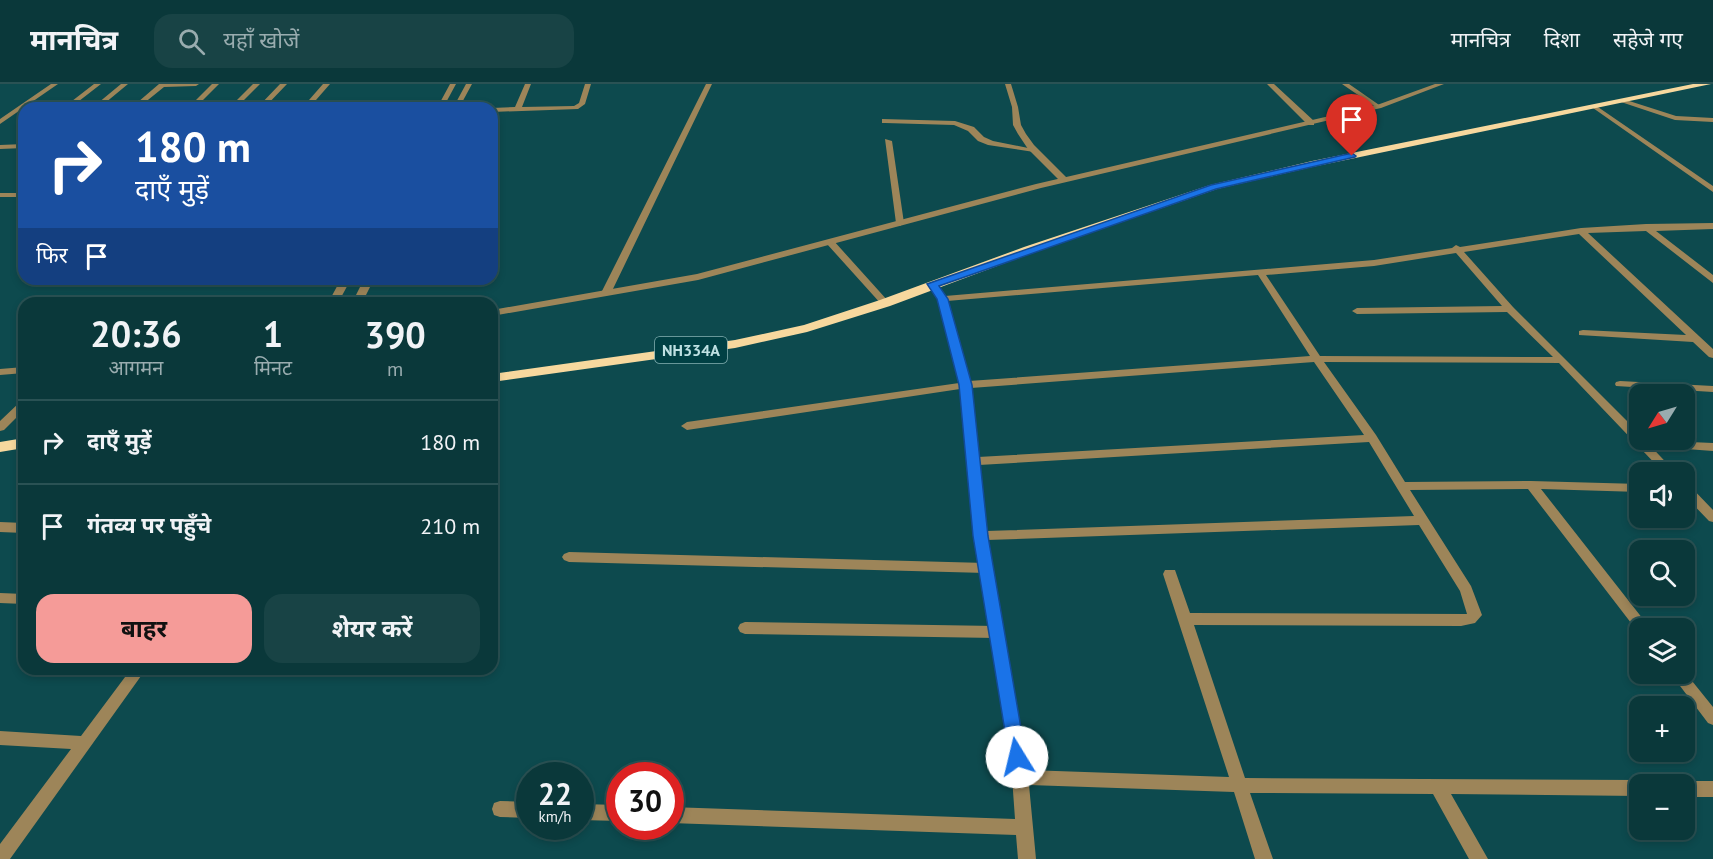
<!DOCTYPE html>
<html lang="hi">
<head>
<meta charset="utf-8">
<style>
	body { margin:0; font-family:"PT Sans","Noto Sans Devanagari",sans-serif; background:#184345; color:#f1f3f6; height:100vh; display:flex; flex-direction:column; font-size:22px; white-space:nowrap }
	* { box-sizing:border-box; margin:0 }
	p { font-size:20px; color:#99acaf }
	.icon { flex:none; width:33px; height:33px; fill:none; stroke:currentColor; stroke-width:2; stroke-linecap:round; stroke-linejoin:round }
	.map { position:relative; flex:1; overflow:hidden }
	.details { position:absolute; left:18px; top:213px; width:480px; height:378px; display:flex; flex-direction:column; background:#0a383a; border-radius:18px; box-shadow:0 3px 9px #0003,0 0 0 2px #2a5254 }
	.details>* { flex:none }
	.hud { position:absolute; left:18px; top:18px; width:480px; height:183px; border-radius:18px; box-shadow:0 3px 9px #0003,0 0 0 2px #2a5254; background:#1a4fa0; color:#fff; overflow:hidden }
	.needle { width:39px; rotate:233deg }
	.controls { position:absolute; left:1629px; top:300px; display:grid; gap:12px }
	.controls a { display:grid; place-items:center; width:66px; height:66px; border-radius:12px; background:#0a383a; box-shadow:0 3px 9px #0003,0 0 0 2px #2a5254; font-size:30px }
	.speed { position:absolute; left:516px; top:678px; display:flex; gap:12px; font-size:30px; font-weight:700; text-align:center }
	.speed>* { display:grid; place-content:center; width:78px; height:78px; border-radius:50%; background:#0a383a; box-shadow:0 3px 9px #0003,0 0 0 2px #2a5254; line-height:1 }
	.speed small { font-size:15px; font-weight:400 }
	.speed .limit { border:9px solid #d22; background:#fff; color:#111 }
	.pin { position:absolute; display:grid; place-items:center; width:51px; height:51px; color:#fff; margin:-62px -26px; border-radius:50% 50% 50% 0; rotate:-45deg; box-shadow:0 0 6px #0007 }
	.pin .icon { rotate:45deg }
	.me { position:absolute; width:66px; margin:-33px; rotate:351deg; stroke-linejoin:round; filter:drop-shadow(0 0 4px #0008) }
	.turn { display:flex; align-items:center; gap:21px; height:126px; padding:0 18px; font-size:27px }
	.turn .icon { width:78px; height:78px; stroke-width:2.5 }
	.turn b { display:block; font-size:42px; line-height:51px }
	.then { display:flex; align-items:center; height:57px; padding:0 18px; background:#0003; gap:12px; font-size:22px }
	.eta { display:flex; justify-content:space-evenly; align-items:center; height:102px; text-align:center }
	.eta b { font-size:36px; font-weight:700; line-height:42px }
	.cta { display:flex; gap:12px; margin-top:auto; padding:12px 18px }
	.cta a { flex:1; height:69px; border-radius:18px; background:#f59b98; color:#111; font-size:24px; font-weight:700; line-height:69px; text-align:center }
	.cta a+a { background:#184345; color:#f1f3f6 }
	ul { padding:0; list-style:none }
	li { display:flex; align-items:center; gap:18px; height:84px; padding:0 18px; border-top:2px solid #2a5254 }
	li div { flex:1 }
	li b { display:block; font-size:22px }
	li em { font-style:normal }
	header { display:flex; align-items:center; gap:36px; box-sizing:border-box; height:84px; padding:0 30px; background:#0a383a; border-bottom:2px solid #2a5254 }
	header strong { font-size:28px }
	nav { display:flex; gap:33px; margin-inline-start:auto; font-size:21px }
	.search { width:420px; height:54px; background:#184345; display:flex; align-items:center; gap:15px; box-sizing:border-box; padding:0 21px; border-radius:18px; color:#99acaf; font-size:22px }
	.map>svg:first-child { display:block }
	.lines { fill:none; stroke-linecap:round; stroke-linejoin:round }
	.service { fill:#9d8559; fill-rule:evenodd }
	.minor { fill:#9d8559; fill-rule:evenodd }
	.tertiary { fill:#9d8559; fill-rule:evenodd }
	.trunk { fill:#f7d89e; fill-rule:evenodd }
	.route { fill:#1a73e8; stroke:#114b97; stroke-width:1.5 }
	.labels { text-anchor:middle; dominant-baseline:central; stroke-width:6; stroke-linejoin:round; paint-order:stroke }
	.shield { fill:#004044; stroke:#85b1b3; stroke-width:1.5 }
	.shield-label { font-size:16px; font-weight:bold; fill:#bee1e3 }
</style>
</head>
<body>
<header>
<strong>मानचित्र</strong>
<div class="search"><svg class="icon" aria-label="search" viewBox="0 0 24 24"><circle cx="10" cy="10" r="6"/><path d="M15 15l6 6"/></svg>यहाँ खोजें</div>
<nav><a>मानचित्र</a><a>दिशा</a><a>सहेजे गए</a></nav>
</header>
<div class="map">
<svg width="1713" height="775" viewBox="0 0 1713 775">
	<rect width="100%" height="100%" fill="#0d4a4e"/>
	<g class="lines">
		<!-- service -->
		<path class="service" d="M51 0H58L0 40V35Z
			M94 0H101L70 24H63Z
			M121 0H128L99 24H92Z
			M159 0H199L196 2 164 3 138 24H131Z
			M212 0H219L195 24H188Z
			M253 0H260L236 24H229Z
			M280 0H287L264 24H257Z
			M323 0H330L309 24H302Z
			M450 0H456L443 24H437Z
			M466 0H472L459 24H453Z
			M525 0H531L522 23 574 22 579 19 585 0H591L585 20 578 25 492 28V24L515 23Z
			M882 35 955 37 974 43 984 53 993 57 1038 66 1034 68 988 61 978 57 968 47 954 41 885 39H882Z
			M885 55 892 57 904 139 900 142 896 139Z
			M24 60V64L0 65V61Z
			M0 109H24V113H0Z
			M341 195H351L338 219H328Z
			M364 195H374L362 219H352Z
			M569 468 986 479 991 480 993 484 991 488 986 489 569 478 564 476 562 473 564 470Z
			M745 538 996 542 1001 544 1003 548 1001 552 996 554 745 550 740 548 738 544 740 540Z"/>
		<!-- minor -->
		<path class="minor" d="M706 0H712L611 209 606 212 603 211 601 209Z
			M1005 0H1011L1018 23 1021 41 1026 50 1034 61 1067 94V98H1061L1028 65 1018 50 1013 41 1012 23Z
			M1267 0H1274L1314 37V41H1308Z
			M1342 0H1349L1382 23 1377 24Z
			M1623 15 1676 32 1713 34V38L1675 36 1621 18 1620 17Z
			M1595 21 1713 102V108L1593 24 1592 23Z
			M1713 139V145L1656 147 1713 191V199L1646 147 1588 149 1713 265V274L1709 273 1693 258 1579 251V247L1583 246 1686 251 1579 150 1464 168 1513 223 1640 350V356H1645L1675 388H1663L1559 279 1324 278 1376 351 1405 398 1531 397 1640 400V408L1541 405 1650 544H1640V548H1638L1528 405 1410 406 1471 502 1482 531 1475 539 1461 542 1194 541 1245 694 1640 696 1647 700H1640V712L1451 710 1488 775H1469L1433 710 1250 709 1273 775H1255L1234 708 1029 701 1036 775H1018L1016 751 670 739V723L1015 735 1012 693 974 452 960 305 687 346 681 342 687 338 959 299 937 215 927 200 929 198H935L945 212 1374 176 1452 164 1456 161 1460 163 1581 144 1646 140ZM1456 169 1502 222 1357 224 1352 227 1357 230 1507 228 1553 273 1320 272 1266 191 1374 182ZM1258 191 1310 272 969 297 947 217ZM1314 278 1364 351 978 373 971 304ZM1369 358 1414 432 986 447 979 381ZM1419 441 1460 507 1467 530 1190 529 1175 486H1165L1163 490 1229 693 1027 686 987 456Z
			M830 155 833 156 888 217V221H882L827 160 826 158Z
			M1620 297 1713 302V308L1616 302 1615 300 1616 298Z
			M24 317V326L4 346 0 347V337L20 318Z
			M1690 358 1713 359V367L1686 365 1684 362 1686 359Z
			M1684 399 1688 400 1713 426V438L1709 437 1684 411Z
			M0 438 24 439V449L0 448Z
			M0 509 24 510V520L0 519Z
			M131 585H146L10 775H0V760L71 665 0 661V647L81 652Z
			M1684 587 1713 623V641L1708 639 1671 590H1684Z
			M1684 697H1713V713H1684V700H1678Z
			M500 717 530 718V734L500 733 494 731 492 725 494 719Z
			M580 720 620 721V737L580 736Z"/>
		<!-- tertiary -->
		<path class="tertiary" d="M1435 0H1444L1381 24 1041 104 698 196 492 232V226L697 190 1036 100 1377 21Z
			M24 283V289L0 291V285Z"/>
		<!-- trunk -->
		<path class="trunk" d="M1693 0H1711L1312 83 1217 105 1032 169 890 222 807 248 735 264 492 298V290L735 256 804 241 880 216 1024 163 1210 101 1312 77Z
			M24 354V364L0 368V358Z"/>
	</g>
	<!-- route -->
	<path class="route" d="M1352 69 1356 72 1355 73 1216 105 939 202 948 215 972 301 988 452 1026 673 1023 678 1017 681 1010 678 973 452 959 301 937 215 927 200 1211 101Z"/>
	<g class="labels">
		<!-- shield labels -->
		<rect class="shield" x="655" y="253" width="72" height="26" rx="4.5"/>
		<g class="shield-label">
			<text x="691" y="266">NH334A</text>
		</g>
	</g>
</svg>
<div class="controls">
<a><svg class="needle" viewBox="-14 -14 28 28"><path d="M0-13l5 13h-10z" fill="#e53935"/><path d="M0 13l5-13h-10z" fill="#99acaf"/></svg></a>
<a><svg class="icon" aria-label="sound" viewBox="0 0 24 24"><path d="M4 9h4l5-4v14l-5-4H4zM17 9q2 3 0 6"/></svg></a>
<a><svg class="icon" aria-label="search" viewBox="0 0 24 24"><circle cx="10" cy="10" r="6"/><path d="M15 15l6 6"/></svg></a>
<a><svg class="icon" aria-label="layers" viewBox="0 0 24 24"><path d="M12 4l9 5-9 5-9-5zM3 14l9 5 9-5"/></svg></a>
<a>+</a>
<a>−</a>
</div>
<div class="speed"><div>22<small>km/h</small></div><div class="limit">30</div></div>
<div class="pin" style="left:1352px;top:72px;background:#d93025"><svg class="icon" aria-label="arrive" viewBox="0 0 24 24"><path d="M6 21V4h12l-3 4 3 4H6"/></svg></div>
<svg class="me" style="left:1017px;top:673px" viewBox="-20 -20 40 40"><circle r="19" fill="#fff"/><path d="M0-13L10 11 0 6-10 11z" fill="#1a73e8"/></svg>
<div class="hud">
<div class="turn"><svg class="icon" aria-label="right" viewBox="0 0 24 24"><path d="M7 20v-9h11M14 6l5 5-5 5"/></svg><div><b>180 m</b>दाएँ मुड़ें</div></div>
<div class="then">फिर<svg class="icon" aria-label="arrive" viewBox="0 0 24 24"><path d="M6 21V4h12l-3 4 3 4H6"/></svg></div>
</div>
<section class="details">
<div class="eta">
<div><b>20:36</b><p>आगमन</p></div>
<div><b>1</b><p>मिनट</p></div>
<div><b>390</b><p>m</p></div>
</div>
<ul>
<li><svg class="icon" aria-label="right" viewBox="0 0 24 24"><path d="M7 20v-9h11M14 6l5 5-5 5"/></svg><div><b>दाएँ मुड़ें</b></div><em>180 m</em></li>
<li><svg class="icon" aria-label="arrive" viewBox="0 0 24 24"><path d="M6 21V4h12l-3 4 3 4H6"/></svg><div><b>गंतव्य पर पहुँचे</b></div><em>210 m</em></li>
</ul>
<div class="cta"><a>बाहर</a><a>शेयर करें</a></div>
</section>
</div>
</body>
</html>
